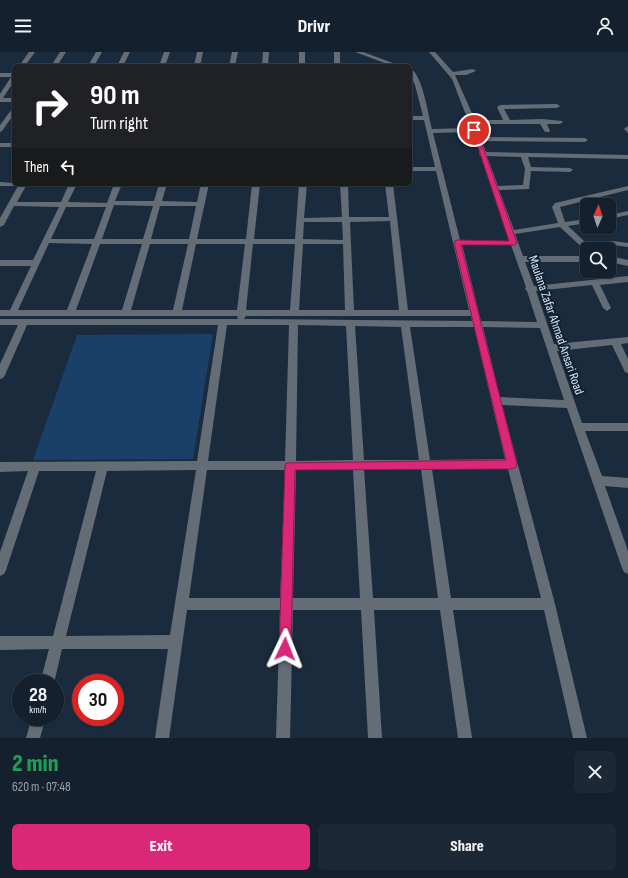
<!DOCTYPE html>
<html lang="en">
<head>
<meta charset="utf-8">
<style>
	body { margin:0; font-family:"Sofia Sans Condensed",sans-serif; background:#1d2836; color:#f1f3f6; height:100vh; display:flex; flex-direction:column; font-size:15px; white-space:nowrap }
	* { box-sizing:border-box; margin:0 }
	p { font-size:13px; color:#9da3aa }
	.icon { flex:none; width:22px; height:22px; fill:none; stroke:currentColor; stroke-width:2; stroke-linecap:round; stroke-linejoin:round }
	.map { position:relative; height:686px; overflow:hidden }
	.details { display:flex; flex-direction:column; background:#14202e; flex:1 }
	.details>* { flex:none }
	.hud { position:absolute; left:12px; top:12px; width:400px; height:122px; border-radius:6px; box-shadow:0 1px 3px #0004,0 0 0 1px #333e4a; background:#202124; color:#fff; overflow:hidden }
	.needle { width:26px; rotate:3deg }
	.buttons { position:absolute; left:580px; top:146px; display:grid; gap:8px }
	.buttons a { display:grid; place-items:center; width:36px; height:36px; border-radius:6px; background:#14202e; box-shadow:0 1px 3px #0004,0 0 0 1px #333e4a; font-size:20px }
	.speed { position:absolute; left:12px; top:622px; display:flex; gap:8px; font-size:20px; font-weight:700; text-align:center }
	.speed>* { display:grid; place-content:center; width:52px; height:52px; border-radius:50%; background:#14202e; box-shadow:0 1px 3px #0004,0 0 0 1px #333e4a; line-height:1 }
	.speed small { font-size:10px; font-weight:400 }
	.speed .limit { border:6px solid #d22; background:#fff; color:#111 }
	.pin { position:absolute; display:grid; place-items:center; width:34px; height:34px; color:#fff; margin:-17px; border:2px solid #fff; border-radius:50%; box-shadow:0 1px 4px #0007 }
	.me { position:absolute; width:44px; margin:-22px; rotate:2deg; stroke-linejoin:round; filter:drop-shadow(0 0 3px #0008) }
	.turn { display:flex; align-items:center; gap:14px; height:84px; padding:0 12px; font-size:18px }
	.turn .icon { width:52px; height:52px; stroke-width:2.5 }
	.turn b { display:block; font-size:28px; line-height:34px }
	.then { display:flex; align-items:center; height:38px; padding:0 12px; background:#0003; gap:8px; font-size:15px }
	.round { display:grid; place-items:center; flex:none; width:42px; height:42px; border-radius:6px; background:#1d2836 }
	.headline { display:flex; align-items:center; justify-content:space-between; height:68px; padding:0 12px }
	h1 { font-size:24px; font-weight:800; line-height:30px; color:#1e9e55 }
	.button { display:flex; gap:8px; margin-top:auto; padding:8px 12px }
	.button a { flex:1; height:46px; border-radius:6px; background:#db2777; color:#fff; font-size:16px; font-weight:800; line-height:46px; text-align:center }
	.button a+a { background:#1d2836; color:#f1f3f6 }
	header { display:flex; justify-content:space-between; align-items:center; height:52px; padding:0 12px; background:#14202e; font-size:18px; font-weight:800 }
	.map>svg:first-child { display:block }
	.green { fill:#1a3f69 }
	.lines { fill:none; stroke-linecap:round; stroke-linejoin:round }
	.minor { fill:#646c76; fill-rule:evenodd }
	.route { fill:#db2777; stroke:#8e194d }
	.labels { text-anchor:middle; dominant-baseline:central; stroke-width:4; stroke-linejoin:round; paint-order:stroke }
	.street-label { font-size:13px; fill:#dee8f5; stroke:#112134 }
</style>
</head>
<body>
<header><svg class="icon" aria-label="menu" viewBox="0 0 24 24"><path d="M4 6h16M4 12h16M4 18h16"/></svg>Drivr<svg class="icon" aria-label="person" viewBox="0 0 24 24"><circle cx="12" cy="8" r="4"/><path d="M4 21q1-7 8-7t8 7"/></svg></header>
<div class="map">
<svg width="628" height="686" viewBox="0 0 628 686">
	<rect width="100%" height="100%" fill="#1b2b3e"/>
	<!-- green -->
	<path class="green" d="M213 282 193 407 33 408 77 283Z"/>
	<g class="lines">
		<!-- minor -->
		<path class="minor" d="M29 0H35L25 14H19Z
			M60 0H66L57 14H51Z
			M96 0H102L94 14H88Z
			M124 0H130L123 14H117Z
			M164 0H170L165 14H159Z
			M197 0H203L200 14H194Z
			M232 0H238L235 14H229Z
			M263 0H269L268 14H262Z
			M299 0H305V14H299Z
			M334 0H340V14H334Z
			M355 0H363L401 14H393Z
			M429 0H435L453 20 473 17 476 19 466 23H455L475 68H503L497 55 500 53 557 52 560 54 557 56 504 57 510 68 542 67 562 69 563 70 560 72H547L550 79 549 80H545L540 72H476L481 85 585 86 588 88 585 90 482 89 486 100 628 103V107L528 105 531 115 570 116 573 118 570 120 531 119 529 137 499 138 514 178 558 171 552 155 555 151 628 134V138L560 155 565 170 587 167V171L568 174 584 189H613L628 191V195L613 193H590L593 197H587L586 199 560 175 515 182 523 204H587V210H525L534 234 628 224V230L600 233 611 256 607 259 603 256 592 233 536 239 554 292 628 285V291L621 292 628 307V321L625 320 612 293 557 299 582 371H628V379H585L602 424 628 426V436L605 434 628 499V522L624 520 622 516 567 356 502 353 555 552 587 686H573L544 558H453L472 686H458L440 558H374L382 686H368L361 558H293L290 686H276L280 558H187L169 686H155L168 597H62L54 631H40L49 597 0 598V584H53L96 419H39L6 518 4 522 0 524V500L28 419 0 420V410L197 409 218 273H27L5 323 3 326 0 327V312L18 273H0V267H238L237 264H0V258H10L31 214H0V208H33L59 155 14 154 4 173 0 175V166L18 134H0V130L27 132 17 150H61L69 132H77L68 150 107 151 114 132H122L115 149H154L159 132H167L162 149 197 150 201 132H209L197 187H246L252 132H260L254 187H295L299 132H307L304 166 342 165 340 132H348L349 165H389L385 132H393L408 258H469L436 119H410V115H435L424 68H410V64H423L415 33 410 22V16C423 23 428 63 432 77L471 76 452 27ZM472 80 480 101 479 102 481 104 510 189 460 188 433 81ZM487 104 521 105 525 117 523 133 498 134ZM114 153 153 154 143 187H102ZM160 154H196L189 187H151ZM66 155H106L94 187H51ZM390 169 399 258H354L350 170ZM304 170H342L343 188 303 187ZM49 191 92 192 67 258H18ZM100 192H142L122 258H76ZM150 192H188L173 258H131ZM196 192H245L237 258H182ZM253 192H295L290 258H246ZM303 192H343L345 258H299ZM462 192 511 193 526 235 525 237 527 239 537 270 481 269ZM246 264H471L472 269 244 267ZM227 273H289L285 409H208ZM298 273 346 274 353 408 296 409ZM355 274 401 275 419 408H364ZM410 275H474L505 407 430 408ZM483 275 540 276 564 348 500 345ZM364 417H421L438 546H373ZM432 417H508L541 546H451ZM196 418 170 583 66 584 107 419ZM207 418H285L280 546H189ZM296 418H353L360 546H293Z
			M0 21H14V29L3 46H14V50H0V42L11 25H0Z
			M14 56V62L2 79 0 80V73L12 57Z
			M628 74V81L624 77Z
			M0 91H14V95H0Z
			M628 159V163L609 167V163Z
			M609 204 628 208V214L609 210Z
			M32 665H46L40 686H26Z"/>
	</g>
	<!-- route -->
	<path class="route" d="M472 77 477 78 517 191 514 193H461L517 412 516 415 512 417 295 418 291 597 290 601 285 603 281 601 279 597 285 414 286 411 506 408 454 190 457 188 509 189Z"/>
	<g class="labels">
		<!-- street labels -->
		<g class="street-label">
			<text transform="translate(556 273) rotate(71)">Maulana Zafar Ahmad Ansari Road</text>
		</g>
	</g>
</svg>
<div class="buttons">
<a><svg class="needle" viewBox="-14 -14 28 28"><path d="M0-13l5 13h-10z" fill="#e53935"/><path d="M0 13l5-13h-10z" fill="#9da3aa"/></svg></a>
<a><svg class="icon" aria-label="search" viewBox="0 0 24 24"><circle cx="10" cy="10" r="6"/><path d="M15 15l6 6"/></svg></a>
</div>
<div class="speed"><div>28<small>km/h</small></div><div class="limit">30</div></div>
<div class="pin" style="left:474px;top:78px;background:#d93025"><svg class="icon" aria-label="arrive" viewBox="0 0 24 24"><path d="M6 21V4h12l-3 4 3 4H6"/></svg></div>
<svg class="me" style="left:285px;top:597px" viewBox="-20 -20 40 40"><path d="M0-17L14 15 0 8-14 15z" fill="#db2777" stroke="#fff" stroke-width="4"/></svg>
<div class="hud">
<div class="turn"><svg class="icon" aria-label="right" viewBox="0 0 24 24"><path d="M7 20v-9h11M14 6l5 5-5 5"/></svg><div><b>90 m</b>Turn right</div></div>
<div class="then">Then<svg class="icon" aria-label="left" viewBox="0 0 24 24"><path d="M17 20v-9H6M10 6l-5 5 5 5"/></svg></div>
</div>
</div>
<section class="details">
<div class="headline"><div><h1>2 min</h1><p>620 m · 07:48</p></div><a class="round"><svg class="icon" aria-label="close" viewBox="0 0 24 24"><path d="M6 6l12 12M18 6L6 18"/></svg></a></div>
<div class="button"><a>Exit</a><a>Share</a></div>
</section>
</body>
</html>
